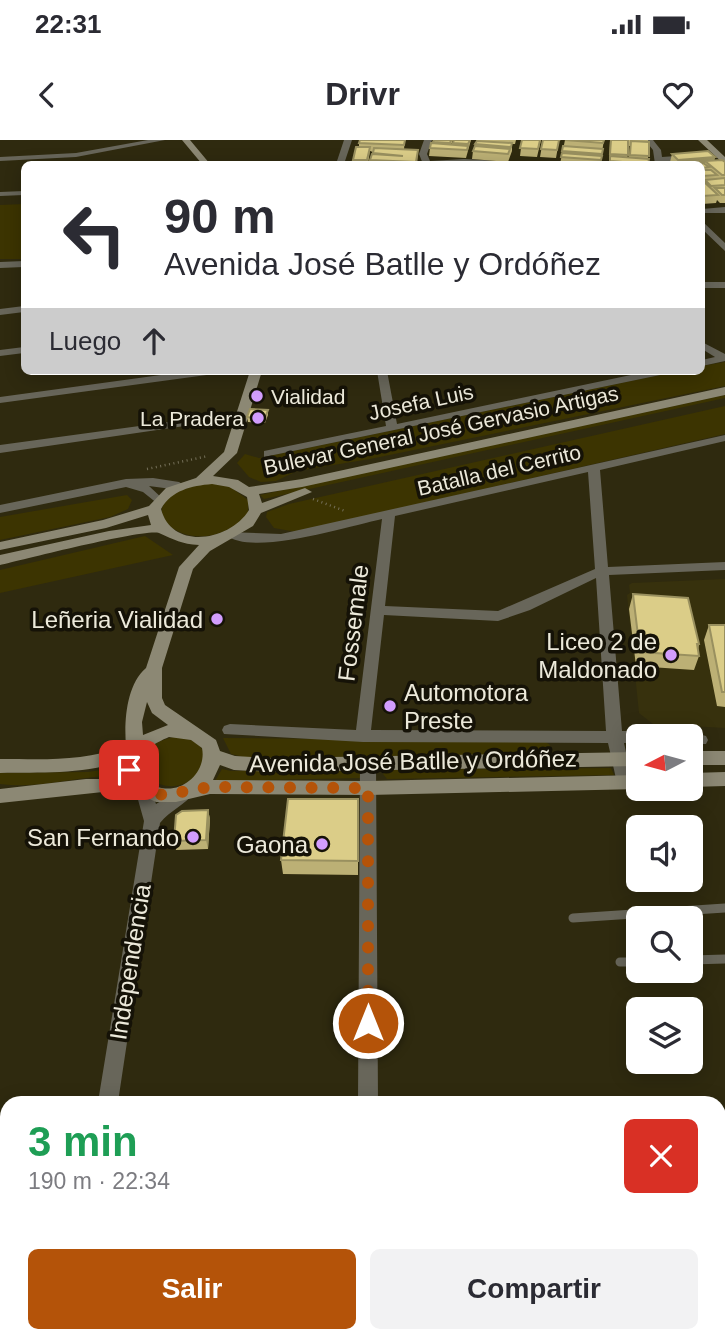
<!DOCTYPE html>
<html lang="es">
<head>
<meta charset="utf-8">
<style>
	body { margin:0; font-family:Helvetica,sans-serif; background:#f2f2f3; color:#2b2b33; height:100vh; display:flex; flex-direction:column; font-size:26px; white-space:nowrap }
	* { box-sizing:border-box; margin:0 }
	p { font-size:23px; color:#7c7c81 }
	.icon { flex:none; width:38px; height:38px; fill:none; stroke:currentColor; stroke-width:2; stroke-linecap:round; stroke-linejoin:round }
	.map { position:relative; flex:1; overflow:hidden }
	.drawer { position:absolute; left:0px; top:956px; width:726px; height:247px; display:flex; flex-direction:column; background:#fff; border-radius:21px 21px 0 0; box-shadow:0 4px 18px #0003 }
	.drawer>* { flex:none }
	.banner { position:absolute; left:21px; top:21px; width:684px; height:214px; border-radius:10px; box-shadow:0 4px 18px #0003; background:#fff; color:#2b2b33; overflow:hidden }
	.needle { width:46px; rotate:264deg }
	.tools { position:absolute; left:626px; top:584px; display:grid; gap:14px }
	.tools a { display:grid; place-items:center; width:77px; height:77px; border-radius:10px; background:#fff; box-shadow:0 4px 18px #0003; font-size:35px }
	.pin { position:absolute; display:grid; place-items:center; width:60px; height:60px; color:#fff; margin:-30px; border-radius:14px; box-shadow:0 4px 10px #0006 }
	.me { position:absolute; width:77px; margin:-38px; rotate:0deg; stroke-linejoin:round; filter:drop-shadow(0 0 5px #0008) }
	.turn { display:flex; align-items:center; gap:24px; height:147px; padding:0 28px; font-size:32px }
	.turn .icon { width:91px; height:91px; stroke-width:2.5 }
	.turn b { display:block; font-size:49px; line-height:60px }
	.then { display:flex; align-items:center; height:66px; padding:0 28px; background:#0003; gap:14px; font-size:26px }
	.round { display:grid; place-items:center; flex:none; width:74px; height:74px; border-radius:10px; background:#f2f2f3 }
	.overview { display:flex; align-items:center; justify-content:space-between; height:119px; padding:0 28px }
	h1 { font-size:42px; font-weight:600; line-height:52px; color:#1e9e55 }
	.action { display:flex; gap:14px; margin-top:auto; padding:14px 28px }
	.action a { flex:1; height:80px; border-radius:10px; background:#b45309; color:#fff; font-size:28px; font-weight:600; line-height:80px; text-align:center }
	.action a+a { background:#f2f2f3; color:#2b2b33 }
	.status { display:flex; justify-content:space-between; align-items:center; height:49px; padding:0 35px; background:#fff; direction:ltr }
	.status svg { height:19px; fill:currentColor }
	header { display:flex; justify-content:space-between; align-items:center; height:91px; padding:0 28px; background:#fff; font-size:32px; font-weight:600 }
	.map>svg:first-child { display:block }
	.built { fill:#37310d }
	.green { fill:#3c3401 }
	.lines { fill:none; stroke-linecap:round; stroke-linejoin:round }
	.path { stroke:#75705a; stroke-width:2.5; stroke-dasharray:1 3.5; stroke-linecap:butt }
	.lane-far1 { stroke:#68665a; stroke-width:9 }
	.lane { stroke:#68665a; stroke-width:10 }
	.street { fill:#68665a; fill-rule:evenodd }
	.secondary { fill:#8c8874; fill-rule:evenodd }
	.wall { fill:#bcb075; fill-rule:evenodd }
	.shaded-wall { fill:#99905f }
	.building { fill:#dbcd88; stroke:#99905f; stroke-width:2 }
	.route { stroke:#b45309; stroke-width:12; stroke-dasharray:0 21.6 }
	.poi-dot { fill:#d29dfd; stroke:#151207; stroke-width:2.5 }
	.labels { text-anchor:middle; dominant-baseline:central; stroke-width:7; stroke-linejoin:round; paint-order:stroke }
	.far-poi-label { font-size:21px; fill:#ece9da; stroke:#151207; text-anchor:start }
	.far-street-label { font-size:21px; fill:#ece9da; stroke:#151207 }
	.poi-label { font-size:24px; fill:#ece9da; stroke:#151207; text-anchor:end }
	.street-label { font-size:24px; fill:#ece9da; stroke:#151207 }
</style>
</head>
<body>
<div class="status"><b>22:31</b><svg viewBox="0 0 49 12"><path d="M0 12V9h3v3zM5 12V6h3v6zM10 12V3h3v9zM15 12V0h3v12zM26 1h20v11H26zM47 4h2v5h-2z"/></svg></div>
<header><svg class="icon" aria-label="back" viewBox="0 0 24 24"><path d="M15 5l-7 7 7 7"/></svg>Drivr<svg class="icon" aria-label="heart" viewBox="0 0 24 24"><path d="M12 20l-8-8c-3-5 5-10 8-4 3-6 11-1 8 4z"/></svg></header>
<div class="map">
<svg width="725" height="1201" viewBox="0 0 725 1201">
	<rect width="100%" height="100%" fill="#2f2a0f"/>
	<!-- built -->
	<path class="built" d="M725 439V588L653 584 639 573 627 455 630 453 629 445 632 443Z"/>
	<!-- green -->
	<path class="green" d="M24 64V119H0V65Z
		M725 222V246L370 319 297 331 276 341 261 342 249 337 237 323 245 314 259 318 679 231H702V226Z
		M725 255V258L264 359 260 355Z
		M725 266V294L296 392 274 388 266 377 267 372 289 364Z
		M208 343 229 346 248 360V373C198 433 106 360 208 343Z
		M127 355 132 360 128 369 110 377 0 400V377Z
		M145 396 173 415 0 453V430Z
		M174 597C190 598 201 601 206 618 203 624 200 633 195 637 159 668 108 612 174 597Z
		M223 598 543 601 549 604 551 608 546 614 248 618 231 614Z
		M122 620 121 629 124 636C81 634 43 650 0 644V633L88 632 101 630Z
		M611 628 614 635 387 639 383 634 387 630Z
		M222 629 231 631 359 630 362 638 215 641Z"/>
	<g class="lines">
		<!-- path -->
		<path class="path" d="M319 312 328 326
			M147 329 208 316
			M313 359 345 371"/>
		<!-- lane-far1 -->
		<path class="lane-far1" d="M573 778 725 768
			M691 820 725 819
			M620 822H639"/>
		<!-- lane -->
		<path class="lane" d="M719 1085 725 1084"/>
		<!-- street -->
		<path class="street" d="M148 0H165L76 17 0 21V17L76 13Z
			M344 0H352L344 24H336Z
			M424 0H432L427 14 430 21 464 19 518 22 522 24H423L419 14Z
			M645 0H653L661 10 662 17 691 15 695 17 655 24 653 10Z
			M24 51V55L0 56V52Z
			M725 67V73H702V69Z
			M702 81 725 103V111L702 89Z
			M24 121V127L0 128V122Z
			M702 142H725V148H702Z
			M24 166V172L0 175V169Z
			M702 202 725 214V221L702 226V220L715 217 702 209Z
			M24 207V213L0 216V210Z
			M190 231H219L214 234 0 263V257Z
			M377 231H387L397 284 650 231H670L665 234 264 317V311L386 286Z
			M242 272 248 275 246 277 0 313V305Z
			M725 295V301L600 330 608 427 725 422V430L609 435 622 591H679L685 594 691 592 706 596 708 600 706 604H691V597H639V603H624L633 643 631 647H619L617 643 608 603 363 602 224 594 222 590 224 586 230 584 356 590 382 379C349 386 252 417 226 395L227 392 281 394ZM588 332 595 429 498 471 385 466 395 376ZM596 438 606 591 371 590 384 475 498 481 530 470Z
			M153 338 179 342 185 346 179 350 149 346 164 360 158 364 143 352 126 347 0 373V365L126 339Z
			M368 617 374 619 376 623 378 962H358L360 623 362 619Z
			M143 643 149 645 156 664 186 646 192 647 194 652C186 665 170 670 160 683L118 962H98L144 681 135 649 137 645Z
			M59 1195H83V1201H59Z
			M353 1195H377V1201H353Z"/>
		<!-- secondary -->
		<path class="secondary" d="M182 0H190L210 24H202Z
			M698 0H707L725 17V25Z
			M250 231H262L237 313 213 336 238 340 249 347 302 339 725 247V255L302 347 259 354 262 363 305 348 312 352 261 373 253 386 210 411 193 429 162 528V558L165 565 216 600 220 611 235 616 272 618 639 612V626L272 632 234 630 220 625 213 640 368 641 639 635V649L368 655 210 654 176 662H156L141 655 103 652 0 663V649L86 639H124L122 621C82 635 41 632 0 633V619C47 619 81 622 126 606 124 582 126 545 146 528L179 427 199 405C181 404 175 400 159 393 146 388 22 420 0 425V415L109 391 151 385 148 375 106 388 0 410V402L103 380 149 366 166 348 196 338 224 312ZM212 344 229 347 247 357 249 370C230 401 172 411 161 369 172 350 191 346 212 344ZM147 562 152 573 168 585 143 595 142 582ZM169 597 191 600 202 608C207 632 182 655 158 647 152 645 147 641 142 638 133 616 150 605 169 597Z
			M691 611H725V625H691Z
			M725 632V646L691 647V633Z"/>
	</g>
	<!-- wall -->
	<path class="wall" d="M405 0 404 9 418 10 417 24H370V20L373 12 370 11 368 24H353V20L359 7V3Z
		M434 0H453L451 5H452L454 0H471L466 18 429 16 430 8 433 4Z
		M478 0H516L515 4H512V11L508 22 472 19 473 11 477 1Z
		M522 0H541L537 17 520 16Z
		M543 0H561L559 1 556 18 540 17Z
		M565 0H604L600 24H560Z
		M610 0H648V24H609ZM628 6H630L629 17H627Z
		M672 14 715 17 714 21 725 22V63H720L717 60 716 63 702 64V24H673L670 22Z
		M268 270V275L265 283 248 282 247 277Z
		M633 454 699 504 698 510 699 516 694 530 636 526 629 469Z
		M709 485H725V567L717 566 704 500Z
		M358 659V735L283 734 281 720Z
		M208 670 210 679 208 709 176 710 174 701Z"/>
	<!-- shaded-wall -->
	<path class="shaded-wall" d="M715 17 713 25 705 21V25L677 24 678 20Z
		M208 670 210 679 208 709 206 700Z"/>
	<!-- building -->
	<path class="building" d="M360 0H405L404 5 359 3Z
		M434 0H451L450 3 433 2Z
		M454 0H470L468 4 453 3Z
		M522 0H540L538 9 520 8Z
		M543 0H559L557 10 541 9Z
		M565 0H604L603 3Z
		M611 0H628V15L610 14Z
		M477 1 512 3 511 7 475 4Z
		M631 1 649 2V16L630 15Z
		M431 3 468 6 467 10 430 8Z
		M475 6 510 9 508 14 473 11Z
		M563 6 603 9 602 14 562 11Z
		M356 7H370L367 20H353Z
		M374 8 418 10 416 22 370 20 372 14 403 16 373 13Z
		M708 11 715 17 678 20 672 14Z
		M562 13 602 16 601 20 561 17Z
		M610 16 649 19 648 24 610 21Z
		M722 20 725 22V35H722L705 21Z
		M703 23 709 27 702 28V24H677Z
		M702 30H711L717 35 702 36Z
		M725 38V45L711 46 705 40Z
		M702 40 718 55 702 56Z
		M715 48H725V55H722Z
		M250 269 268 270 265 278 247 277Z
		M633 454 688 458 699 504H697L699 516 640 512Z
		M709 485H725V552H722Z
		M288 659H358V721L281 720Z
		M208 670 206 700 174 701 176 675 182 671Z"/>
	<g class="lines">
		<!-- route -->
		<path class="route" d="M129 630 140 648 163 655 210 647 368 648V883"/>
	</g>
	<!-- markers -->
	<g class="poi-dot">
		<circle cx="257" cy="256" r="7"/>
		<circle cx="258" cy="278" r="7"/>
		<circle cx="217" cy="479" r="7"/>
		<circle cx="671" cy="515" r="7"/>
		<circle cx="390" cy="566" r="7"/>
		<circle cx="193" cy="697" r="7"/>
		<circle cx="322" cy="704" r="7"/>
	</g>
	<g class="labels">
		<!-- far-poi labels -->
		<g class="far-poi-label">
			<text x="271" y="256">Vialidad</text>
			<text x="244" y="278" text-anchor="end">La Pradera</text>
		</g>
		<!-- far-street labels -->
		<g class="far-street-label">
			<text transform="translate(421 262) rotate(-12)">Josefa Luis</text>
			<text transform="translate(441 290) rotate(-12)">Bulevar General José Gervasio Artigas</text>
			<text transform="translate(499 330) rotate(-13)">Batalla del Cerrito</text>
		</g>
		<!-- poi labels -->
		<g class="poi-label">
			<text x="203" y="479">Leñeria Vialidad</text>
			<text x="657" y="501">Liceo 2 de<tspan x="657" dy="28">Maldonado</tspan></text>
			<text x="404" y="552" text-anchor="start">Automotora<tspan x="404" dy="28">Preste</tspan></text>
			<text x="179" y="697">San Fernando</text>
			<text x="308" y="704">Gaona</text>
		</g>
		<!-- street labels -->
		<g class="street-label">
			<text transform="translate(353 483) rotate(-83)">Fossemale</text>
			<text transform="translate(413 621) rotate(-1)">Avenida José Batlle y Ordóñez</text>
			<text transform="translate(130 822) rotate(-81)">Independencia</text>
		</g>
	</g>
</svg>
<div class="tools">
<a><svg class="needle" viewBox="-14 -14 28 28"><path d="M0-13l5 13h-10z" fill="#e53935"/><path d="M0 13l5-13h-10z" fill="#7c7c81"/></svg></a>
<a><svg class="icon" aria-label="sound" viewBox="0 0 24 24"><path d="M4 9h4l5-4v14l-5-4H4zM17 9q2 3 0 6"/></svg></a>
<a><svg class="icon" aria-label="search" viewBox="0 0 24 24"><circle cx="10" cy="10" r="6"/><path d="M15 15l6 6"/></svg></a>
<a><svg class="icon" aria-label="layers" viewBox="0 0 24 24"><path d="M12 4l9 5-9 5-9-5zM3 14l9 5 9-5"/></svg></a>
</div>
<div class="pin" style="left:129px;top:630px;background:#d93025"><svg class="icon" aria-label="arrive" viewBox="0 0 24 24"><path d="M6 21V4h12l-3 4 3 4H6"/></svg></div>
<svg class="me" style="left:368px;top:883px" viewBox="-20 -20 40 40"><circle r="17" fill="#b45309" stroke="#fff" stroke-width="3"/><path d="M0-11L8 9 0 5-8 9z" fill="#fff"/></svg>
<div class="banner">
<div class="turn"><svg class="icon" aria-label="left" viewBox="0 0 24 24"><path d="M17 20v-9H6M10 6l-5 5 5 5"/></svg><div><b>90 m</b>Avenida José Batlle y Ordóñez</div></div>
<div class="then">Luego<svg class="icon" aria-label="ahead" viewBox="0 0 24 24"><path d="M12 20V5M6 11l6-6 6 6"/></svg></div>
</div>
<section class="drawer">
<div class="overview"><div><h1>3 min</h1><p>190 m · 22:34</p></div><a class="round" style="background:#d93025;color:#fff"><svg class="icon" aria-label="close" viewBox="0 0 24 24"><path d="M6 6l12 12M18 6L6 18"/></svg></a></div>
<div class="action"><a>Salir</a><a>Compartir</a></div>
</section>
</div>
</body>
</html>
